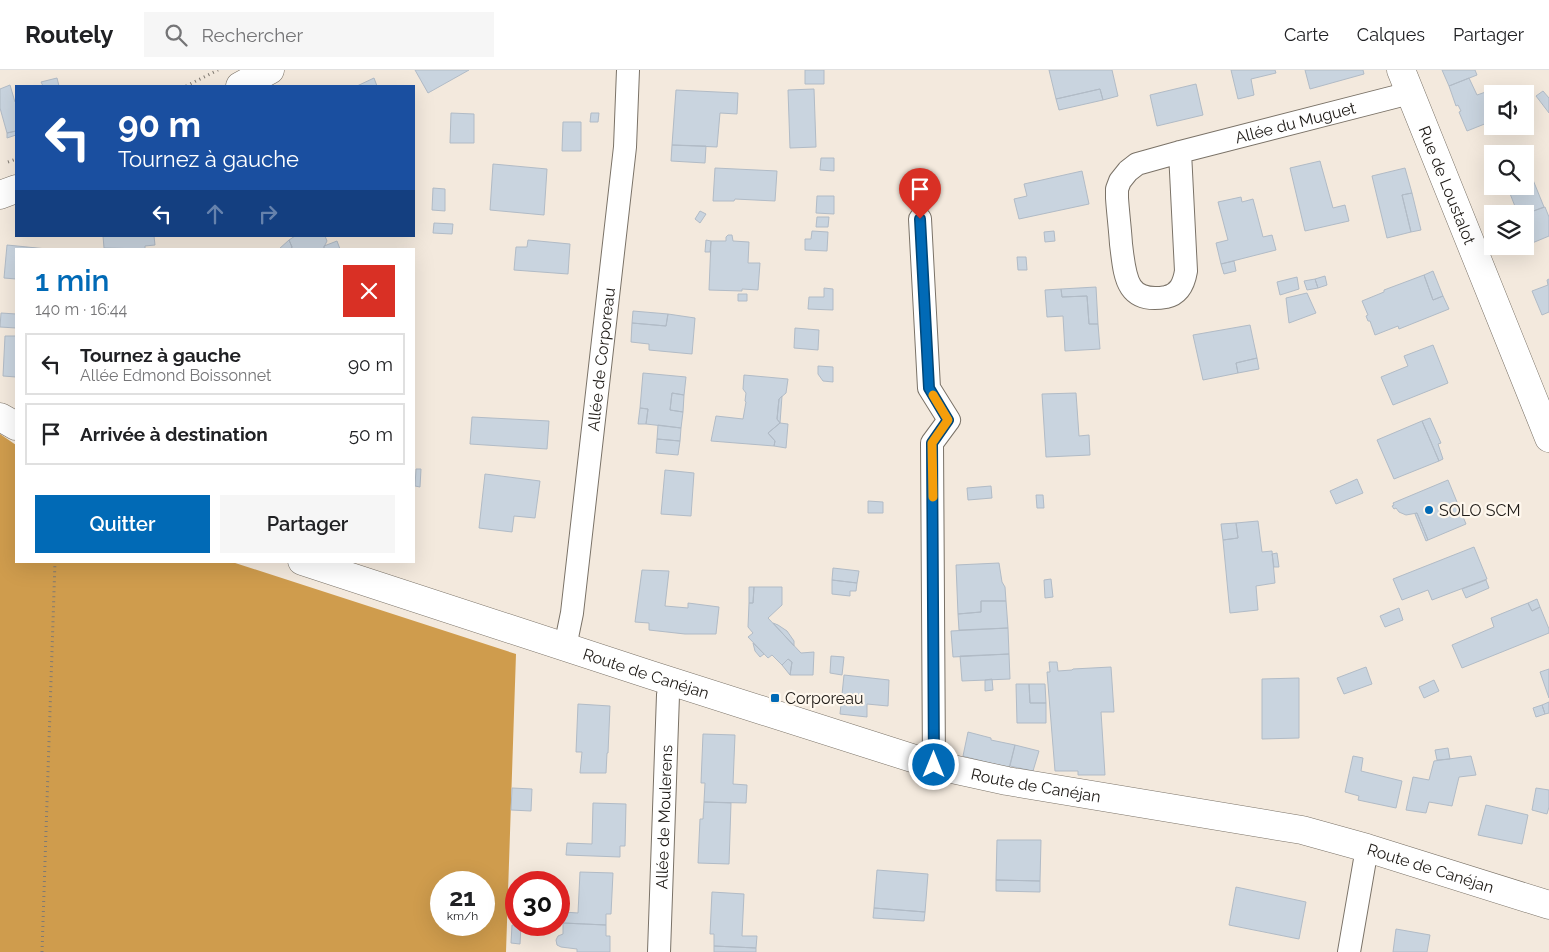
<!DOCTYPE html>
<html lang="fr">
<head>
<meta charset="utf-8">
<style>
	body { margin:0; font-family:Raleway,sans-serif; background:#f6f6f6; color:#202124; height:100vh; display:flex; flex-direction:column; font-size:19px; white-space:nowrap }
	* { box-sizing:border-box; margin:0 }
	p { font-size:16px; color:#757577 }
	.icon { flex:none; width:28px; height:28px; fill:none; stroke:currentColor; stroke-width:2; stroke-linecap:round; stroke-linejoin:round }
	.map { position:relative; flex:1; overflow:hidden }
	.panel { position:absolute; left:15px; top:178px; width:400px; height:315px; display:flex; flex-direction:column; background:#fff; border-radius:0px; box-shadow:0 5px 20px #0002 }
	.panel>* { flex:none }
	.hud { position:absolute; left:15px; top:15px; width:400px; height:152px; border-radius:0px; box-shadow:0 5px 20px #0002; background:#1a4fa0; color:#fff; overflow:hidden }
	.fabs { position:absolute; left:1484px; top:15px; display:grid; gap:10px }
	.fabs a { display:grid; place-items:center; width:50px; height:50px; border-radius:0px; background:#fff; box-shadow:0 5px 20px #0002; font-size:25px }
	.speed { position:absolute; left:430px; top:801px; display:flex; gap:10px; font-size:25px; font-weight:700; text-align:center }
	.speed>* { display:grid; place-content:center; width:65px; height:65px; border-radius:50%; background:#fff; box-shadow:0 5px 20px #0002; line-height:1 }
	.speed small { font-size:12px; font-weight:400 }
	.speed .limit { border:8px solid #d22; background:#fff; color:#111 }
	.pin { position:absolute; display:grid; place-items:center; width:42px; height:42px; color:#fff; margin:-51px -21px; border-radius:50% 50% 50% 0; rotate:-45deg; box-shadow:0 0 5px #0007 }
	.pin .icon { rotate:45deg }
	.me { position:absolute; width:55px; margin:-28px; rotate:0deg; stroke-linejoin:round; filter:drop-shadow(0 0 4px #0008) }
	.turn { display:flex; align-items:center; gap:18px; height:105px; padding:0 20px; font-size:22px }
	.turn .icon { width:65px; height:65px; stroke-width:2.5 }
	.turn b { display:block; font-size:35px; line-height:42px }
	.lanes { display:flex; align-items:center; height:48px; padding:0 20px; background:#0003; justify-content:center; gap:25px; direction:ltr }
	.lanes .off { opacity:.35 }
	.round { display:grid; place-items:center; flex:none; width:52px; height:52px; border-radius:0px; background:#f6f6f6 }
	.overview { display:flex; align-items:center; justify-content:space-between; height:85px; padding:0 20px }
	h1 { font-size:30px; font-weight:600; line-height:38px; color:#016ab6 }
	.primary-button { display:flex; gap:10px; margin-top:auto; padding:10px 20px }
	.primary-button a { flex:1; height:58px; border-radius:0px; background:#016ab6; color:#fff; font-size:20px; font-weight:600; line-height:58px; text-align:center }
	.primary-button a+a { background:#f6f6f6; color:#202124 }
	ul { padding:0; list-style:none }
	li { display:flex; align-items:center; gap:15px; height:62px; margin:0 10px 8px; padding:0 10px; border:2px solid #e0e0e0; border-radius:0px }
	li div { flex:1 }
	li b { display:block; font-size:19px }
	li em { font-style:normal }
	header { display:flex; align-items:center; gap:30px; box-sizing:border-box; height:70px; padding:0 25px; background:#fff; border-bottom:1px solid #e0e0e0 }
	header strong { font-size:24px }
	nav { display:flex; gap:28px; margin-inline-start:auto; font-size:18px }
	.search { width:350px; height:45px; background:#f6f6f6; display:flex; align-items:center; gap:12px; box-sizing:border-box; padding:0 18px; border-radius:0px; color:#757577; font-size:19px }
	.map>svg:first-child { display:block }
	.forest { fill:#cf9c4d; fill-rule:evenodd }
	.building { fill:#c9d4df; stroke:#b1bbc6 }
	.lines { fill:none; stroke-linecap:round; stroke-linejoin:round }
	.street-casing { stroke:#7a7267; stroke-width:24 }
	.secondary-casing { stroke:#7a7267; stroke-width:29 }
	.path { stroke:#807a72; stroke-width:3; stroke-dasharray:1 4; stroke-linecap:butt }
	.street { stroke:#fff; stroke-width:22 }
	.secondary { stroke:#fff; stroke-width:28 }
	.route-casing { stroke:#014576; stroke-width:12 }
	.route { stroke:#016ab6; stroke-width:9 }
	.slow { stroke:#f59e0b; stroke-width:9 }
	.poi-dot { fill:#016ab6; stroke:#fef7ed; stroke-width:2 }
	.labels { text-anchor:middle; dominant-baseline:central; stroke-width:4.5; stroke-linejoin:round; paint-order:stroke }
	.street-label { font-size:16px; fill:#1f1b17; stroke:#fef7ed }
	.poi-label { font-size:16px; fill:#1f1b17; stroke:#fef7ed; text-anchor:start }
</style>
</head>
<body>
<header>
<strong>Routely</strong>
<div class="search"><svg class="icon" aria-label="search" viewBox="0 0 24 24"><circle cx="10" cy="10" r="6"/><path d="M15 15l6 6"/></svg>Rechercher</div>
<nav><a>Carte</a><a>Calques</a><a>Partager</a></nav>
</header>
<div class="map">
<svg width="1549" height="882" viewBox="0 0 1549 882">
	<rect width="100%" height="100%" fill="#f3e9dd"/>
	<!-- forest -->
	<path class="forest" d="M0 364 16 375V491H229L516 584 506 882H0ZM441 812H484V855H441Z"/>
	<!-- building -->
	<path class="building" d="M415 0H469L428 23Z
		M805 0H824V14H805Z
		M1049 0H1112L1118 26 1103 30 1100 19 1056 29Z
		M1231 0H1275L1276 3 1251 9 1254 25 1238 29Z
		M1305 0H1363L1364 4 1310 19Z
		M1442 0H1475L1477 5 1449 16Z
		M57 8 59 16H43L41 12Z
		M374 8 377 16H357Z
		M1469 8 1477 25 1500 17 1503 24H1492V51L1467 61 1459 42 1461 41 1458 35 1456 36 1449 16Z
		M1196 14 1203 45 1157 56 1150 25Z
		M10 15 15 32H16V61L7 63 0 38V19Z
		M814 19 816 77 790 78 788 20Z
		M1100 19 1103 30 1059 40 1056 29Z
		M676 20 738 23 737 44 720 43 717 77 672 75Z
		M1543 21 1549 28V43L1536 26Z
		M451 43 474 44V73H450Z
		M591 43H599L598 52H590Z
		M563 52H581V81H562Z
		M16 61V65L7 68V63Z
		M672 75 706 76 705 93 671 91Z
		M821 88H834V101L820 100Z
		M1320 91 1333 138 1345 135 1349 151 1305 161 1290 98Z
		M493 94 547 99 544 145 490 140Z
		M715 98 777 101 775 131 735 129 734 131H713Z
		M1405 98 1412 123 1402 125 1411 162 1387 168 1372 106Z
		M1082 101 1089 134 1019 149 1014 129 1027 126 1024 114Z
		M1531 105 1544 137 1525 144H1518L1507 116H1525V107Z
		M433 118 445 119V141L432 140Z
		M1412 123 1421 160 1411 162 1402 125Z
		M817 126H834V144L816 143Z
		M1241 127 1242 132 1253 129 1263 167 1272 165 1276 180 1221 194 1216 173 1228 170 1218 132Z
		M1545 137 1549 147V166L1525 176V144Z
		M700 141 706 144 700 153 695 149Z
		M817 147H829L828 157H816Z
		M434 153 453 154 452 164 433 163Z
		M812 161 828 162 827 181 805 180V169H811Z
		M1054 161 1055 171 1045 172 1044 162Z
		M728 165H732L733 171 749 172 748 193H760L758 220 742 219V221L709 220 711 171H726V167Z
		M103 166H154L155 175 145 176V179L104 178Z
		M295 166H325L327 171 324 177V179H291L292 177 289 170Z
		M289 170 292 177 291 179H279Z
		M528 170 570 174 568 204 514 200 516 177H527Z
		M706 170 711 171 710 182H705Z
		M337 171 340 179H324V176Z
		M7 175 47 179H16V209L4 208Z
		M1017 187H1026L1027 200H1018Z
		M1234 191 1236 201 1224 204 1221 194Z
		M1433 201 1443 226 1433 230 1424 205Z
		M1424 205 1433 230 1443 226 1449 239 1399 259 1398 256 1375 265 1370 251H1368L1366 246 1368 245 1362 231 1384 222V220Z
		M1325 206 1327 215 1318 218 1315 209Z
		M1297 207 1299 219 1280 225 1277 212Z
		M1315 209 1318 218 1307 220 1304 211Z
		M1549 209V242L1542 245 1532 221 1548 215 1547 210Z
		M1096 217 1098 254H1089L1087 226 1062 227 1061 219Z
		M824 218 833 219V240L808 239 809 227H824Z
		M1061 219 1062 227 1087 226 1089 254H1098L1100 279 1065 281 1063 246 1047 247 1045 220Z
		M1307 223 1316 243 1289 253 1286 228Z
		M738 224H747V231H738Z
		M633 241 668 244 666 256 632 253Z
		M1 243 16 244V258L0 257Z
		M668 244 695 248 692 284 649 280V274L631 272 632 253 666 256Z
		M1250 255 1257 288 1236 293 1238 303 1203 310 1193 265Z
		M795 258 819 260 818 280 794 278Z
		M5 266H16V307L3 306Z
		M1433 275 1448 313 1393 335 1381 307 1408 296 1404 286Z
		M1257 288 1259 299 1238 303 1236 293Z
		M818 296 833 297V312L823 311 818 304Z
		M643 303 686 307 684 325 672 323 670 340 683 342 681 358 646 354 648 339 640 338Z
		M744 305 788 309 786 323 779 329 777 349 780 353 768 363 775 371 774 376 711 371 716 346 743 349 746 332 745 331 746 323 743 319Z
		M672 323 684 325 683 342 670 340Z
		M1076 323 1079 366 1089 365 1090 385 1046 387 1042 324Z
		M782 326 780 353 777 349 779 329Z
		M640 338 648 339 646 354H638Z
		M472 347 549 351 547 379 470 374Z
		M1430 348 1441 373 1438 374 1443 389 1439 391 1422 351Z
		M1422 351 1439 391 1394 409 1377 370Z
		M780 353 788 354 786 378 774 376 775 371 768 363Z
		M658 355 681 358 680 371 657 369Z
		M657 369 680 371 678 385 656 383Z
		M416 399H421L420 417 415 416Z
		M665 400 694 403 691 446 661 444Z
		M485 404 540 411 535 448 514 446 512 462 479 458Z
		M1357 409 1363 423 1336 434 1330 421Z
		M1448 410 1466 454 1428 470 1417 443 1406 445 1399 442 1396 438 1394 439 1392 436 1394 435 1393 433Z
		M991 416 992 428 968 430 967 418Z
		M1036 425H1043L1044 438H1037Z
		M868 431 883 432V443H868Z
		M1417 443 1428 470 1426 471 1415 444Z
		M1258 451 1262 482 1272 481 1275 513 1256 516 1258 540 1230 543 1223 470 1238 468 1236 453Z
		M1236 453 1238 468 1223 470 1221 454Z
		M1474 477 1487 509 1432 530 1428 520 1402 530 1393 509Z
		M1277 483 1279 497H1274L1272 484Z
		M999 493 1002 512 1005 517 1006 531H981V542L958 544 956 495Z
		M833 498 859 501 857 513 832 510Z
		M642 500 669 501 665 536 688 538V533L719 537 716 564H685L649 560V553L635 552Z
		M1051 509 1053 527 1045 528 1044 510Z
		M832 510 857 513 856 521H850V526L832 524Z
		M1486 510 1489 518 1466 528 1462 519Z
		M749 517H754L753 533H749Z
		M754 517H782V535L768 548 801 583 814 582 813 605H790L792 592 788 589 782 595 772 585 768 588 748 567 753 563 748 557 749 533H753Z
		M1537 529 1540 537 1532 541 1528 533Z
		M981 531H1006L1008 558 959 560 958 544 981 542Z
		M1528 533 1532 541 1540 537 1549 559V563L1462 598 1452 575 1494 557 1491 548Z
		M1399 538 1403 550 1385 557 1380 546Z
		M773 553 778 555 787 561 794 571V576Z
		M1008 558 1009 584 953 587 951 561Z
		M753 573 764 584 760 587 755 581Z
		M1009 584 1010 609 962 611 960 586Z
		M831 586 844 587 842 605 830 603Z
		M788 589 792 592 790 605 782 595Z
		M1049 592H1057L1058 601 1072 600 1073 599 1111 597 1114 642H1101L1105 705H1078V701H1055L1047 602H1050Z
		M1366 597 1372 614 1344 624 1337 608Z
		M1549 599V628L1540 602Z
		M844 605 889 610 888 636 867 634V647L840 644Z
		M1299 608V668L1262 669V609Z
		M992 609 993 620 985 621V610Z
		M1434 610 1439 621 1424 628 1419 617Z
		M1016 614H1029L1030 633H1046V653H1017Z
		M1029 614H1045L1046 633H1030Z
		M1549 632V643L1545 644 1542 635Z
		M578 634 610 636 608 683H607L606 703H580L582 682H576Z
		M1542 635 1545 644 1536 647 1533 638Z
		M968 662 991 668V670L1015 675 1009 698 963 686Z
		M703 664 735 665 733 714 747 715 746 733 704 732 705 713H701Z
		M1015 675 1039 681 1033 701 1010 696Z
		M1448 678 1450 689 1437 690 1435 680Z
		M1353 686 1363 688 1361 701 1402 711 1396 738 1358 730 1359 726 1345 722Z
		M1471 686 1476 705 1459 707 1452 736 1429 732 1426 743 1406 740 1413 707 1429 710 1434 691Z
		M512 718 532 719 531 741 511 740Z
		M1536 718 1549 720V737L1547 744 1532 740Z
		M704 732 731 733 729 794 698 793 700 749H703Z
		M593 733 626 734 625 776H620V787L566 785 567 773 592 774Z
		M1486 735 1528 745 1522 774 1478 765Z
		M997 770H1041L1040 811 996 810Z
		M877 800 928 804 925 842 874 838Z
		M580 802 613 803 611 844H606V855L563 853 564 842 578 843Z
		M996 810 1040 811V822L996 821Z
		M1236 817 1306 832 1299 869 1229 855Z
		M712 822 744 824 742 866H757L756 878 714 876V864H710Z
		M874 838 925 842 924 851 873 848Z
		M563 853 606 855V866H610V882H577V879L561 877 557 875 556 870 558 866 563 864Z
		M512 855H521L520 874 511 873Z
		M1396 859 1430 865 1427 882H1393Z
		M714 876 756 878V882H714Z"/>
	<g class="lines">
		<!-- street casing -->
		<g class="street-casing">
			<g id="street">
				<path id="s1" d="M1180 82 1186 201C1184 213 1180 224 1166 227 1125 234 1125 205 1121 174 1120 158 1118 143 1117 128V119L1120 111 1128 101 1137 94 1180 82 1410 23"/>
				<path d="M920 149 929 318 949 350 932 373 934 695"/>
				<path id="s2" d="M565 577 572 543 625 77 628 0"/>
				<path id="s3" d="M659 882 668 625 671 611"/>
				<path d="M1349 882 1367 778"/>
			</g>
		</g>
		<!-- secondary casing -->
		<g class="secondary-casing">
			<g id="secondary">
				<path id="s4" d="M1401 0 1549 368"/>
				<path d="M240 16 270 0"/>
				<path d="M0 125 16 119"/>
				<path d="M0 347 16 356"/>
				<path id="s5" d="M302 491 651 605 934 695 1007 711 1302 760 1367 778 1549 835"/>
			</g>
		</g>
		<!-- path -->
		<path class="path" d="M186 16 218 0
			M8 92 16 89
			M42 882 55 491"/>
		<!-- street -->
		<use href="#street" class="street"/>
		<!-- secondary -->
		<use href="#secondary" class="secondary"/>
	</g>
	<g class="lines">
		<!-- route casing -->
		<g class="route-casing">
			<path id="route" d="M920 149 929 318 948 350 932 373 934 695"/>
		</g>
		<!-- route -->
		<use href="#route" class="route"/>
		<!-- slow -->
		<path class="slow" d="M933 427 932 373 948 350 933 325"/>
	</g>
	<!-- markers -->
	<g class="poi-dot">
		<circle cx="1429" cy="440" r="5"/>
		<rect x="770" y="623" width="10" height="10" rx="2.5"/>
	</g>
	<g class="labels">
		<!-- street labels -->
		<g class="street-label">
			<text stroke="none"><textPath href="#s1" startOffset="489">Allée du Muguet</textPath></text>
			<text stroke="none"><textPath href="#s4" startOffset="124">Rue de Loustalot</textPath></text>
			<text stroke="none"><textPath href="#s2" startOffset="290">Allée de Corporeau</textPath></text>
			<text stroke="none"><textPath href="#s5" startOffset="362">Route de Canéjan</textPath></text>
			<text stroke="none"><textPath href="#s5" startOffset="768">Route de Canéjan</textPath></text>
			<text stroke="none"><textPath href="#s3" startOffset="135">Allée de Moulerens</textPath></text>
			<text stroke="none"><textPath href="#s5" startOffset="1172">Route de Canéjan</textPath></text>
		</g>
		<!-- poi labels -->
		<g class="poi-label">
			<text x="1439" y="440">SOLO SCM</text>
			<text x="785" y="628">Corporeau</text>
		</g>
	</g>
</svg>
<div class="fabs">
<a><svg class="icon" aria-label="sound" viewBox="0 0 24 24"><path d="M4 9h4l5-4v14l-5-4H4zM17 9q2 3 0 6"/></svg></a>
<a><svg class="icon" aria-label="search" viewBox="0 0 24 24"><circle cx="10" cy="10" r="6"/><path d="M15 15l6 6"/></svg></a>
<a><svg class="icon" aria-label="layers" viewBox="0 0 24 24"><path d="M12 4l9 5-9 5-9-5zM3 14l9 5 9-5"/></svg></a>
</div>
<div class="speed"><div>21<small>km/h</small></div><div class="limit">30</div></div>
<div class="pin" style="left:920px;top:149px;background:#d93025"><svg class="icon" aria-label="arrive" viewBox="0 0 24 24"><path d="M6 21V4h12l-3 4 3 4H6"/></svg></div>
<svg class="me" style="left:934px;top:695px" viewBox="-20 -20 40 40"><circle r="17" fill="#016ab6" stroke="#fff" stroke-width="3"/><path d="M0-11L8 9 0 5-8 9z" fill="#fff"/></svg>
<div class="hud">
<div class="turn"><svg class="icon" aria-label="left" viewBox="0 0 24 24"><path d="M17 20v-9H6M10 6l-5 5 5 5"/></svg><div><b>90 m</b>Tournez à gauche</div></div>
<div class="lanes"><svg class="icon" aria-label="left" viewBox="0 0 24 24"><path d="M17 20v-9H6M10 6l-5 5 5 5"/></svg><svg class="icon off" aria-label="ahead" viewBox="0 0 24 24"><path d="M12 20V5M6 11l6-6 6 6"/></svg><svg class="icon off" aria-label="right" viewBox="0 0 24 24"><path d="M7 20v-9h11M14 6l5 5-5 5"/></svg></div>
</div>
<section class="panel">
<div class="overview"><div><h1>1 min</h1><p>140 m · 16:44</p></div><a class="round" style="background:#d93025;color:#fff"><svg class="icon" aria-label="close" viewBox="0 0 24 24"><path d="M6 6l12 12M18 6L6 18"/></svg></a></div>
<ul>
<li><svg class="icon" aria-label="left" viewBox="0 0 24 24"><path d="M17 20v-9H6M10 6l-5 5 5 5"/></svg><div><b>Tournez à gauche</b><p>Allée Edmond Boissonnet</p></div><em>90 m</em></li>
<li><svg class="icon" aria-label="arrive" viewBox="0 0 24 24"><path d="M6 21V4h12l-3 4 3 4H6"/></svg><div><b>Arrivée à destination</b></div><em>50 m</em></li>
</ul>
<div class="primary-button"><a>Quitter</a><a>Partager</a></div>
</section>
</div>
</body>
</html>
